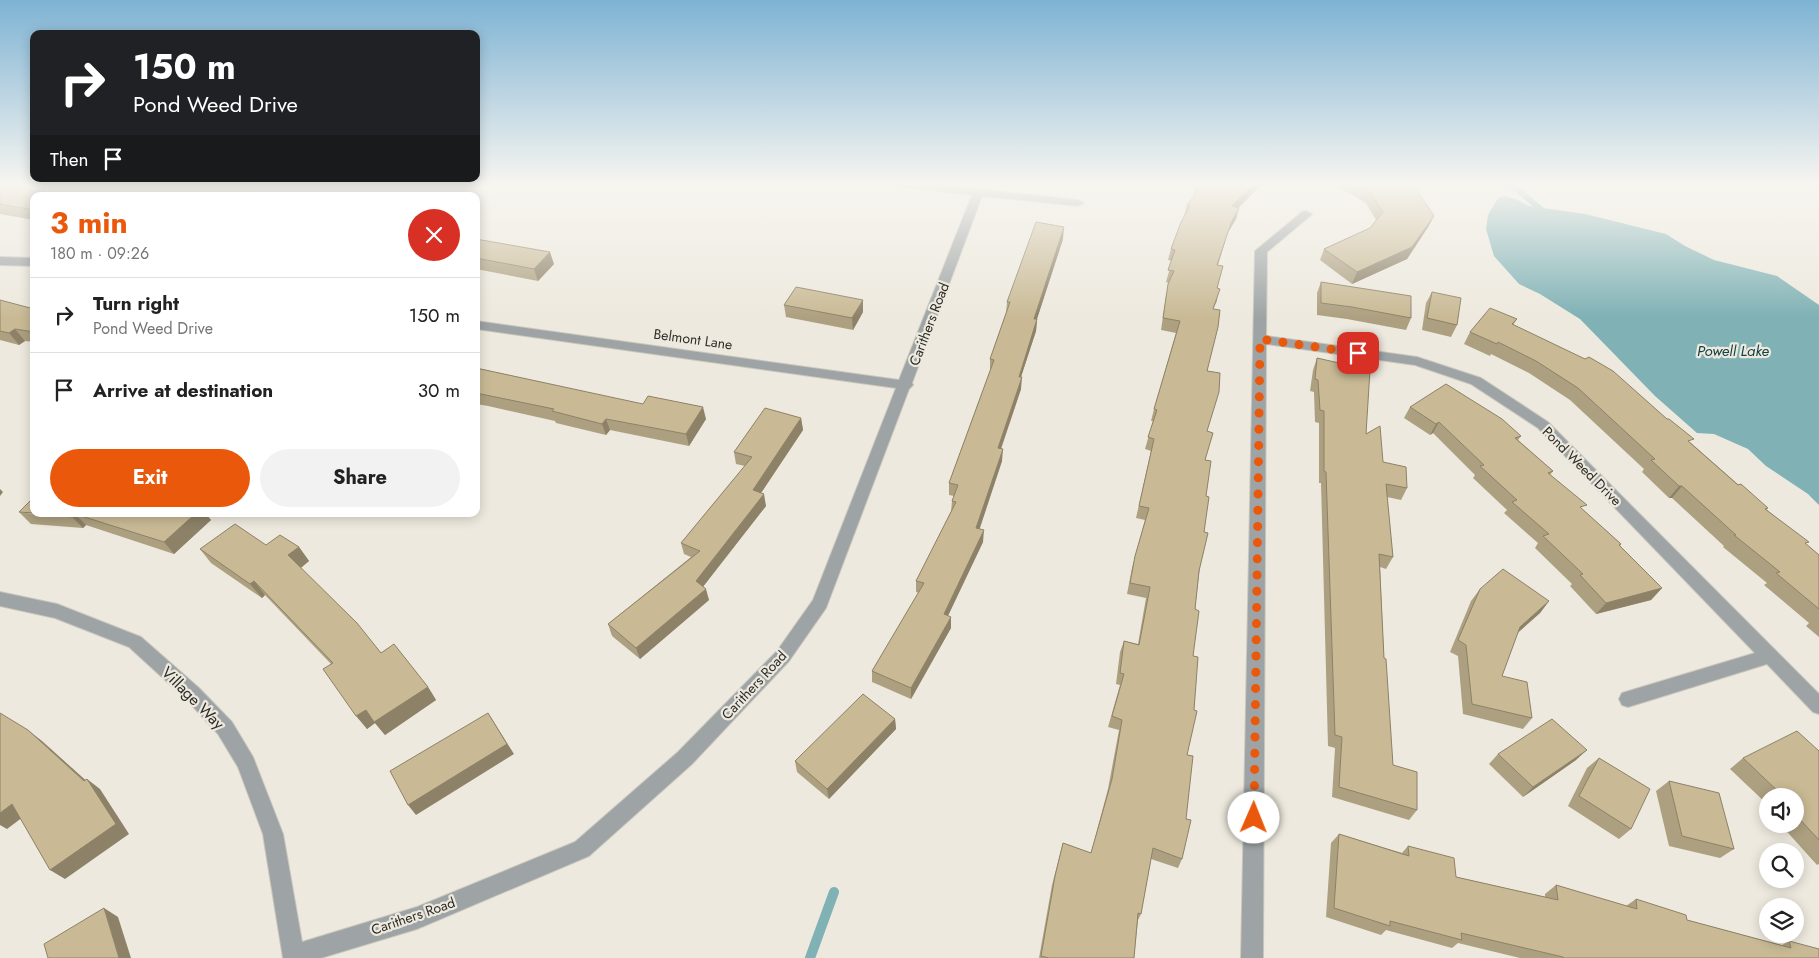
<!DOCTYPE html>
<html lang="en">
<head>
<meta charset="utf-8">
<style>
	body { margin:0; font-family:Jost,sans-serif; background:#f2f2f2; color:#222; height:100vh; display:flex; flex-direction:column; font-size:19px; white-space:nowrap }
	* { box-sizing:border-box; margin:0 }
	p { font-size:16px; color:#767676 }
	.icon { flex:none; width:28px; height:28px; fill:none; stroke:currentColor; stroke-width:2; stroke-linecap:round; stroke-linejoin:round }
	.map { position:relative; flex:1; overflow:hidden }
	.drawer { position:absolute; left:30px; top:192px; width:450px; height:325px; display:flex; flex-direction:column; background:#fff; border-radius:10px; box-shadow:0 2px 12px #0003 }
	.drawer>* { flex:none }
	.guide { position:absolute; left:30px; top:30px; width:450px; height:152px; border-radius:10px; box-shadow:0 2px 12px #0003; background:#202124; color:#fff; overflow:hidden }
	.buttons { position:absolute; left:1759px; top:788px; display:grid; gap:10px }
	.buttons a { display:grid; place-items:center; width:45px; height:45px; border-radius:50%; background:#fff; box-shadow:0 2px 12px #0003; font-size:25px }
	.pin { position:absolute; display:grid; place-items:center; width:42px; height:42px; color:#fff; margin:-21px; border-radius:10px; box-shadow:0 2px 8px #0006 }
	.me { position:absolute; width:55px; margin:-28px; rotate:1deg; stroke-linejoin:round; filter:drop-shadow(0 0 4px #0008) }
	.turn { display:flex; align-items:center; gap:18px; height:105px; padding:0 20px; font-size:22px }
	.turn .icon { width:65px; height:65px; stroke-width:2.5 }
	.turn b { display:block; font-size:35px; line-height:42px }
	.then { display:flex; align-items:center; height:48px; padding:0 20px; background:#0003; gap:10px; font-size:19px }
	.round { display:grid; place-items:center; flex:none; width:52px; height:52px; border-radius:26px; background:#f2f2f2 }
	.head { display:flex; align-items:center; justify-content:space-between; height:85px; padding:0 20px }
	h1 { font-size:30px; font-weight:700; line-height:38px; color:#ea580c }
	.action { display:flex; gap:10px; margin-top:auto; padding:10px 20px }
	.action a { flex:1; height:58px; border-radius:30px; background:#ea580c; color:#fff; font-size:20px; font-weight:700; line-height:58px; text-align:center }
	.action a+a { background:#f2f2f2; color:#222 }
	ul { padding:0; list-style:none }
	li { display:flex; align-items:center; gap:15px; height:75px; padding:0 20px; border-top:1px solid #e0e0e0 }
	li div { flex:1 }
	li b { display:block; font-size:19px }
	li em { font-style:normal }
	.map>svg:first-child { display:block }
	.water { fill:#7fb1b5 }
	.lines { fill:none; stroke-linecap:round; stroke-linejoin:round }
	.stream-far1 { stroke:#7fb1b5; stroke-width:6 }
	.stream { stroke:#7fb1b5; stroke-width:10 }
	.minor-casing { stroke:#cac7bd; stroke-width:2 }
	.minor { fill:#9ea4a5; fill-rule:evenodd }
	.wall { fill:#ada080 }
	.shaded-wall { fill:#8d8268 }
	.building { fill:#c9ba95; stroke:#8d8268 }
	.route { stroke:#ea580c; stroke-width:9; stroke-dasharray:0 16.2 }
	.labels { text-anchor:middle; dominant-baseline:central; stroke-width:4.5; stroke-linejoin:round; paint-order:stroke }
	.street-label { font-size:14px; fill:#2d2c27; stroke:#ede9de }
	.water-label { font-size:15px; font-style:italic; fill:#134246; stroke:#ede9de }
	.near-street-label { font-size:16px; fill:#2d2c27; stroke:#ede9de }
</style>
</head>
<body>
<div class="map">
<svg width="1819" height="958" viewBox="0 0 1819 958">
	<rect width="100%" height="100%" fill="#ede9de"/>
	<!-- water -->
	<path class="water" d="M1506 196 1516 199 1529 206 1585 214 1666 234 1685 246 1714 260 1777 276 1819 305V505L1808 494 1766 466 1748 449 1714 434 1697 433 1655 396 1580 319 1540 294 1519 284 1494 256 1486 229 1488 215 1498 198Z"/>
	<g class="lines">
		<!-- stream-far1 -->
		<path class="stream-far1" d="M1511 184 1545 213"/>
		<!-- stream -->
		<path class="stream" d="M810 958 834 892"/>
		<!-- minor casing -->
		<g class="minor-casing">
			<path id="minor" d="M895 184H930L1078 200 1084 203 1078 206 982 196 912 383 913 385 909 389 826 608 789 661 692 764 589 856 417 929 321 958H283L263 834 238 767 218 734 187 700 129 647 55 618 0 606V592L57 604 141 637 199 688 232 722 253 757 283 834 302 942 417 907 575 842 678 752 777 651 813 600 896 388 476 329V321L899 380 972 195 900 187Z
				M1306 211 1312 214 1310 216 1267 252 1266 336 1417 357 1481 378 1548 422 1819 694V714L1813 712 1767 664 1628 707 1622 705 1619 699 1622 693 1755 653 1538 428 1471 384 1415 365 1266 344 1263 958H1241L1255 251 1302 212Z
				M0 257 34 258V266L0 265Z"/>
		</g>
		<!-- minor -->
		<use href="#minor" class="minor"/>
	</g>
	<!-- wall -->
	<path class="wall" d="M1198 184H1262L1238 208 1236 219 1227 234 1218 265 1217 301 1213 309 1207 371V431L1205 460 1206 496 1204 532 1195 609 1193 656 1187 755 1186 819 1182 859 1178 868 1151 859 1141 914 1138 920 1134 958H1039L1052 885 1063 843 1091 853 1108 789 1119 730 1108 727 1120 685 1116 684 1120 652 1124 641 1138 644 1146 598 1127 594 1132 568 1145 520 1136 518 1151 451 1145 449 1153 421H1151L1154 409 1176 333 1161 330 1166 296 1169 283 1166 282 1172 261 1168 260 1171 249 1184 216 1187 205 1193 198 1195 187Z
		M1339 184H1406L1434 216 1428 227 1407 259 1352 284 1320 260 1324 249 1370 228 1376 220 1366 203 1338 187Z
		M0 185 34 196V220L0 214Z
		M476 239 554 264 538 281 476 269Z
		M1063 239 1037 319 1036 331 1021 377V389L1001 449 1002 461 979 529 983 542 948 616 951 628 911 699 872 682V671L919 593 916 592V581L951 512 952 501 954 496 949 495V483L990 371V359L1006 314 1007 302Z
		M1321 282 1411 318 1406 330 1347 319 1317 315V293Z
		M1432 292 1457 325 1451 337 1422 330 1426 303Z
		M0 300 34 309V342L25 341 19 345 0 340Z
		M863 300V312L853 330 786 317 784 305Z
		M1517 319 1513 325 1691 443 1806 544 1819 555V637L1806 626 1809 623 1764 585 1767 583 1723 547 1724 546 1672 498H1669L1642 472 1644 469 1570 400 1529 373 1491 354 1490 356 1464 344 1470 332Z
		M1317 358 1366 434 1383 462 1407 488 1401 500 1387 497 1393 557 1386 569 1380 567 1384 658 1393 765 1417 810 1409 820 1332 797 1335 748 1328 746 1321 483H1319V423L1315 422 1314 392 1310 391 1313 370Z
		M476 368 706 419 689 446 610 430 606 435 556 423 555 421 488 406 476 404Z
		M1410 407 1521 436 1518 440 1553 471 1550 475 1583 510 1621 544 1620 546 1662 588 1651 600 1596 614 1570 586 1572 584 1535 548 1538 543 1504 513 1507 510 1473 478 1475 475 1433 433 1430 435 1404 418Z
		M801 418 803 430 761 493 766 506 703 586 709 600 640 659 612 636 608 624 691 557 684 554 681 543 745 466 736 464 734 452Z
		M19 512 34 514H206L211 520 174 554 86 525 83 528 31 524Z
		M266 545 299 547 309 561 301 568 381 653 428 687 436 700 385 735 375 723 367 729 331 664 265 595 262 598 211 563 200 549Z
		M1480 589 1549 601 1540 613 1518 632 1502 676 1532 718 1523 729 1463 714 1458 656 1450 652 1471 601Z
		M895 719 896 729 829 799 797 772 795 761Z
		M1819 751V864L1817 865 1780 824H1795V796H1768V805L1730 769 1743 758Z
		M1498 754 1576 760 1523 797 1489 764Z
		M1599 758 1631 829 1619 839 1568 806 1587 768Z
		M1669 781 1734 849 1720 858 1669 846 1656 791Z
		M1339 834 1402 853 1408 846 1456 877 1545 897V894L1556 885 1626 906 1636 899 1687 920 1782 945 1789 941 1819 958H1520L1458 943 1452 948 1386 930 1381 935 1326 917 1331 843Z"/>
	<!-- shaded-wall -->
	<path class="shaded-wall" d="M1254 184H1262L1229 217 1232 206Z
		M1239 208 1236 219 1227 234 1214 277 1231 223Z
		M1434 216 1428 227 1407 259 1352 284 1357 272Z
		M1064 227 1063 239 1033 331 1034 319Z
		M550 252 554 264 538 281 534 269Z
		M863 300V312L853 330 852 318Z
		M1037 319 1036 331 1017 389 1019 377Z
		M15 329 25 341 19 345 9 333Z
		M1022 377 1021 389 997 460 998 448Z
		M703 407 706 419 689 446 686 434Z
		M801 418 803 430 755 502 753 490Z
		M606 419 610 430 606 435 602 424Z
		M1439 422 1433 433 1430 435 1436 424Z
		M1003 449 1002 461 976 540V528Z
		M1679 486H1682L1672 498H1669Z
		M0 489 3 492 0 496Z
		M764 494 766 506 699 592 696 581Z
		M75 514 86 525 83 528 72 517Z
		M195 514H206L211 520 174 554 164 542Z
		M984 530 983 542 943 626 944 614Z
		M299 547 309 561 299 569 288 555Z
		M254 581 265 595 262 598 250 584Z
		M1662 588 1651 600 1596 614 1606 603Z
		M706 589 709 600 640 659 636 648Z
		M1549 601 1540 613 1511 639 1520 627Z
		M951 617V628L911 699V688Z
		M428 687 436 700 385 735 375 723 367 729 356 716 366 710Z
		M488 713 514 754 416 815 408 805Z
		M895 719 896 729 829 799 827 789Z
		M28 730 42 741 91 785 87 779 100 789 129 834 65 879 50 870 84 781Z
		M1587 750 1576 760 1523 797 1533 787Z
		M12 804 27 814 7 829 0 825V813Z
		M104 908 118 917 131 958H119Z"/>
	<!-- building -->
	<path class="building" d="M1198 184H1254L1232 206 1239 208 1231 223 1217 265 1223 266 1217 288 1220 289 1213 309 1220 310 1218 327 1207 371 1220 373 1219 392 1207 431 1213 433 1205 460 1211 461 1206 496 1209 497 1204 532 1208 533 1199 571 1195 609 1199 611 1193 656 1198 657 1194 710 1197 711 1187 755 1193 756 1186 819 1191 820 1182 859 1153 848 1141 914 1138 913 1134 958H1049L1041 956 1055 876 1063 843 1091 853 1112 779 1122 720 1112 716 1124 674 1120 673 1124 641 1139 645 1150 587 1130 583 1135 556 1149 508 1139 506 1154 439 1148 437 1157 410 1154 409 1180 321 1163 318 1168 284 1174 271 1168 270 1175 250 1171 249 1181 222 1190 206 1187 205 1200 188 1195 187Z
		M1357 184H1406L1416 189 1434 216 1412 247 1357 272 1324 249 1370 228 1383 212 1370 192Z
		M0 185 63 195 61 196H34V210L0 204Z
		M1036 222 1064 227 1034 319H1037L1019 377H1022L998 448 1003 449 976 528 984 530 944 614 951 617 911 688 872 671 924 583 916 581 956 502 952 501 958 485 949 483 994 360 990 359 1010 302H1007Z
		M476 239 550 252 534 269 476 258Z
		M1321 282 1411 296V318L1352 307 1321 303Z
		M796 287 863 300 852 318 784 305Z
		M1432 292 1461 298 1457 325 1427 318Z
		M0 300 34 309V332L15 329 9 333 0 331Z
		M1490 308 1517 319 1512 324 1585 359 1589 357 1613 371 1667 419H1669L1694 439 1688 441 1738 485 1741 484 1768 508 1765 509 1809 542 1805 543 1819 555V609L1776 573 1780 572 1734 535H1736L1682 486H1679L1651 460 1655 459 1578 388 1536 361 1498 342 1497 344 1470 332Z
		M1317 358 1370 370 1366 434 1380 426 1383 462 1406 467 1407 488 1386 484 1393 557 1379 554 1384 658 1386 659 1393 765 1417 772V810L1339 787 1342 737 1335 735 1326 472 1324 471V411L1320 410 1318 380 1315 379Z
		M476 368 643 404 648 396 703 407 686 434 606 419 602 424 552 411 554 409 476 393Z
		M1446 384 1502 419 1521 436 1515 438 1553 471 1548 473 1587 505 1580 507 1621 544 1619 545 1662 588 1606 603 1580 575 1583 574 1543 536 1549 534 1512 502 1517 500 1480 466 1484 465 1439 422 1436 424 1410 407Z
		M765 408 801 418 753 490 764 494 696 581 706 589 636 648 608 624 700 551 681 543 752 457 734 452Z
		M34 497V513L19 512Z
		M38 514H75L72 517Z
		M75 514H195L164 542Z
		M235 524 266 545 280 535 299 547 288 555 357 623 381 653 394 644 428 687 374 722 366 710 356 716 323 669 333 663 254 581 250 584 200 549Z
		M1503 569 1549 601 1520 627 1502 676 1527 682 1532 718 1472 704 1466 645 1458 640 1480 589Z
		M863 694 895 719 827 789 795 761Z
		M0 713 28 730 84 781 87 779 116 824 50 870 12 804 0 813Z
		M488 713 507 744 408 805 390 771Z
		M1552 719 1587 750 1533 787 1498 754Z
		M1797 731 1819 751V840L1795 814V812L1801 813 1795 807V796H1783L1743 758Z
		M1599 758 1650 789 1631 829 1579 796Z
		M1669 781 1719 793 1734 849 1682 836Z
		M1339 834 1409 856 1408 846 1454 858 1456 877 1558 900 1556 885 1637 909 1636 899 1686 915 1687 920 1791 948 1789 941 1819 949V958H1564L1563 957 1461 933 1462 940 1390 921V926L1334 908Z
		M104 908 119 958H48L44 944Z"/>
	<!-- sky -->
	<linearGradient id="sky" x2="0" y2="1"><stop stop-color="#7eb3d4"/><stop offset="0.58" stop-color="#f7f5f0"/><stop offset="1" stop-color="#f7f5f0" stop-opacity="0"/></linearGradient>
	<rect width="1819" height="318" fill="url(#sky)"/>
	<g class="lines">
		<!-- route -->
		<path class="route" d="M1254 818 1260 339 1358 353"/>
	</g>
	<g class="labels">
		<!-- street labels -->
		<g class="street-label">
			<text transform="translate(929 324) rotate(-69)">Carithers Road</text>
			<text transform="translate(693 339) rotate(8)">Belmont Lane</text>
			<text transform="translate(1582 466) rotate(45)">Pond Weed Drive</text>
			<text transform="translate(754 685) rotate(-47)">Carithers Road</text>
			<text transform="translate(413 916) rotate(-19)">Carithers Road</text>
		</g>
		<!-- water labels -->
		<g class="water-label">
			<text x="1733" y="351">Powell Lake</text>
		</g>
		<!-- near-street labels -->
		<g class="near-street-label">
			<text transform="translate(193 698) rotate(45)">Village Way</text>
		</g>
	</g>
</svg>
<div class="buttons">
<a><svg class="icon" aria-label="sound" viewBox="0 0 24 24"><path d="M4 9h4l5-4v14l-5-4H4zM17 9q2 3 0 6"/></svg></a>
<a><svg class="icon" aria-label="search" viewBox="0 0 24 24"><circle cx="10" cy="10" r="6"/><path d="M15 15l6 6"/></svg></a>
<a><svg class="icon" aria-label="layers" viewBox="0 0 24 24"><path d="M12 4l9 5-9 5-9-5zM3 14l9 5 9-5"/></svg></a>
</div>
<div class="pin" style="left:1358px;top:353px;background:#d93025"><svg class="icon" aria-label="arrive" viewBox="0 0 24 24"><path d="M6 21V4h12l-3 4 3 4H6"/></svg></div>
<svg class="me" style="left:1254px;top:818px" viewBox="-20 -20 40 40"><circle r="19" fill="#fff"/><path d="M0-13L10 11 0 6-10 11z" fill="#ea580c"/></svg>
<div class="guide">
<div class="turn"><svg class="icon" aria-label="right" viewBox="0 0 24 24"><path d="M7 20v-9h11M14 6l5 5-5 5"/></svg><div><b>150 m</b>Pond Weed Drive</div></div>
<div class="then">Then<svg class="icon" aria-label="arrive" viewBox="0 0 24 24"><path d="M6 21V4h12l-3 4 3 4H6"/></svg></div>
</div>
<section class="drawer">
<div class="head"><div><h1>3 min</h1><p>180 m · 09:26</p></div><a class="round" style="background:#d93025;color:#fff"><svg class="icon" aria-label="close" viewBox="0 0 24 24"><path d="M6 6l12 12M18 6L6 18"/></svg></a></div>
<ul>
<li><svg class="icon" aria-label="right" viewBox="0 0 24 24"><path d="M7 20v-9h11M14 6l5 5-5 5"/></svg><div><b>Turn right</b><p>Pond Weed Drive</p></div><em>150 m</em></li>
<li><svg class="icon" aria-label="arrive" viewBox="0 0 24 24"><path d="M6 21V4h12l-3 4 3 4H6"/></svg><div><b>Arrive at destination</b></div><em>30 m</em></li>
</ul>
<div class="action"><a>Exit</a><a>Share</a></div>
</section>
</div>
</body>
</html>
